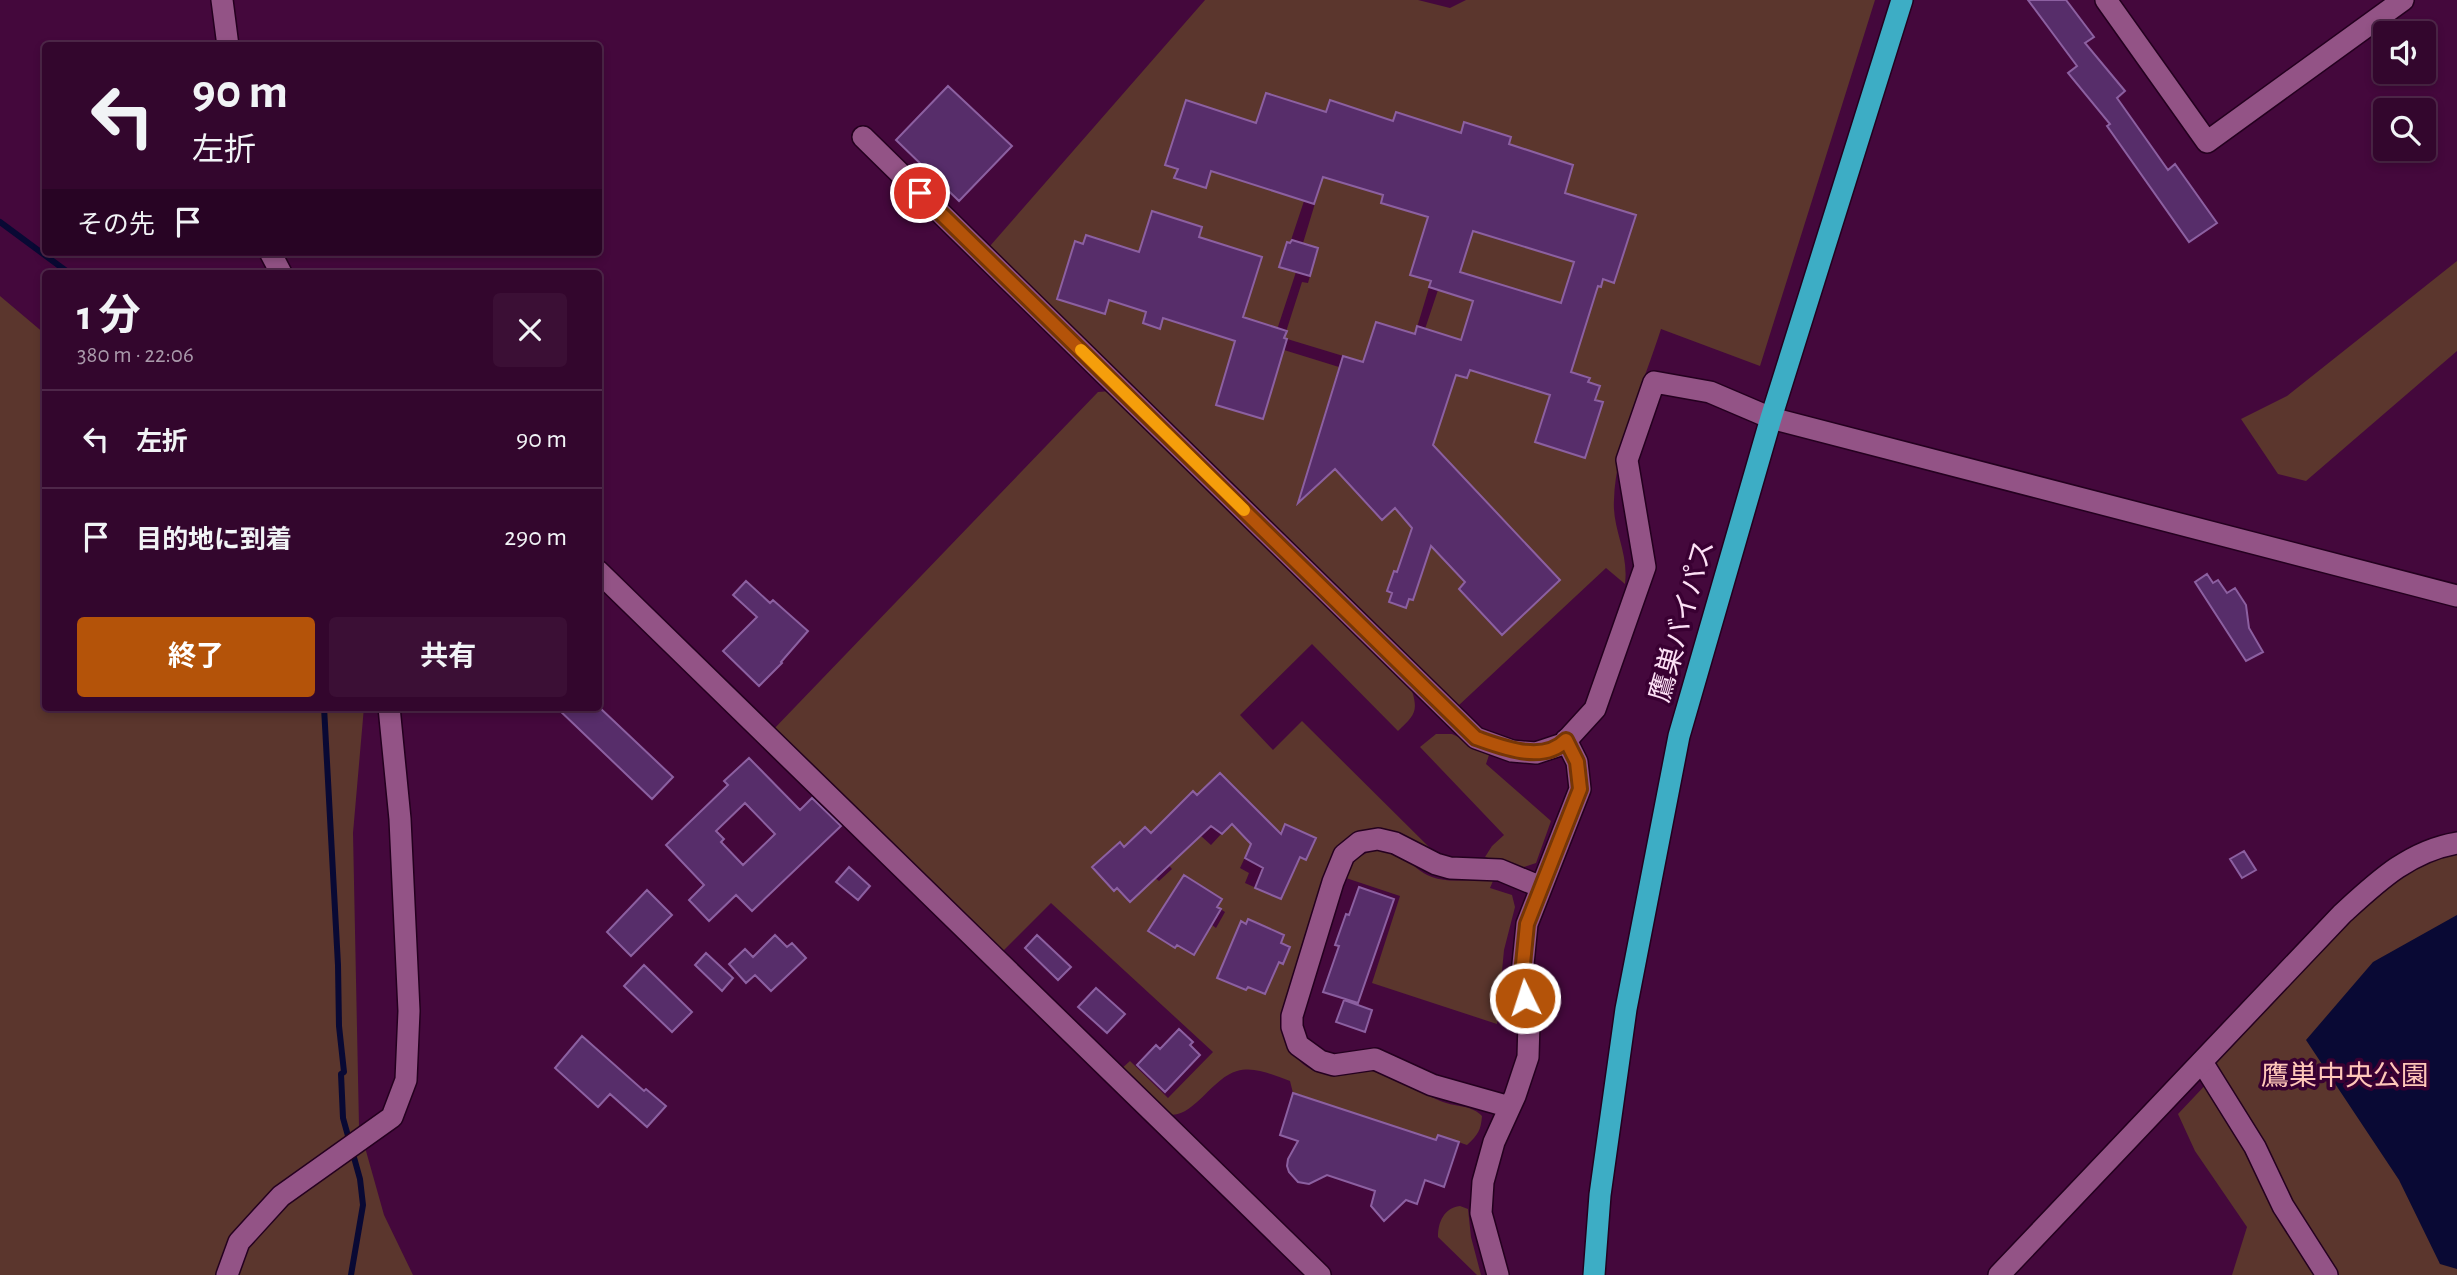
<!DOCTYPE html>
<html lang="ja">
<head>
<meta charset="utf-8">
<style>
	body { margin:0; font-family:"Alegreya Sans","Noto Sans JP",sans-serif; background:#3b0f35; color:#f1f3f6; height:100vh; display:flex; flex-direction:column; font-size:26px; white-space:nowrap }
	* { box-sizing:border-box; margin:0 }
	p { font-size:23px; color:#a999aa }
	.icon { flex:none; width:38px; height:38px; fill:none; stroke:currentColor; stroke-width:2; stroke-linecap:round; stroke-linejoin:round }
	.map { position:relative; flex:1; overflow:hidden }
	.side { position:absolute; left:42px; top:270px; width:560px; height:441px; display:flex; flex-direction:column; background:#33062d; border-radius:7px; box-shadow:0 4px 10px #0003,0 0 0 2px #4e2749 }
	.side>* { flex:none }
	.guide { position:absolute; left:42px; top:42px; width:560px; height:214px; border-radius:7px; box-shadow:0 4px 10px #0003,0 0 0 2px #4e2749; background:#33062d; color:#f1f3f6; overflow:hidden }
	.buttons { position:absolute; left:2373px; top:21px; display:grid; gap:14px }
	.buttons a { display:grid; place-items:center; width:63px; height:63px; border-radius:7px; background:#33062d; box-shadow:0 4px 10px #0003,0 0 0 2px #4e2749; font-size:35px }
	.pin { position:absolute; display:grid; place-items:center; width:60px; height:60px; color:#fff; margin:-30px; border:4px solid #fff; border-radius:50%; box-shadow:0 2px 7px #0007 }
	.me { position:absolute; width:77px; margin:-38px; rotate:356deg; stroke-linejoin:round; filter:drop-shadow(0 0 5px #0008) }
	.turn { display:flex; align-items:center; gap:24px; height:147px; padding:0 35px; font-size:32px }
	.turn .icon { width:91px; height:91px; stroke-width:2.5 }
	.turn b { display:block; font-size:49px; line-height:60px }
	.then { display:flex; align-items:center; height:66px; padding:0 35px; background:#0003; gap:14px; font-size:26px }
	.round { display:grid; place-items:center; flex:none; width:74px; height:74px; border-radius:7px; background:#3b0f35 }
	.headline { display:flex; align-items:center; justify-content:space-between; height:119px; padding:0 35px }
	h1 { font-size:42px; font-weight:700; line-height:52px }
	.button { display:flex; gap:14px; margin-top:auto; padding:14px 35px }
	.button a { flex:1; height:80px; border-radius:7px; background:#b45309; color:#fff; font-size:28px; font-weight:700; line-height:80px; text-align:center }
	.button a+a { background:#3b0f35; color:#f1f3f6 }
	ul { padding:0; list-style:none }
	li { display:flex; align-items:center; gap:21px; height:98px; padding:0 35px; border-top:2px solid #4e2749 }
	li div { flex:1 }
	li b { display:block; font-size:26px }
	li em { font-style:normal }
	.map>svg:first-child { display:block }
	.green { fill:#5b362d; fill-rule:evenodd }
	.water { fill:#090934 }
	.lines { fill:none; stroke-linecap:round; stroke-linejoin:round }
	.stream { stroke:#090934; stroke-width:6 }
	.building { fill:#572d6a; stroke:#8c60a1; stroke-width:2; fill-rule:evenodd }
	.street-casing { stroke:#24001f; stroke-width:24 }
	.secondary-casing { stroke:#24001f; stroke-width:24 }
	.highway-casing { stroke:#24001f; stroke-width:24 }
	.street { stroke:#935386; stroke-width:21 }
	.secondary { stroke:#935386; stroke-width:21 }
	.highway { stroke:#3dadc5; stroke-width:21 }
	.route-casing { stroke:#753606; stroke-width:18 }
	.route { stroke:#b45309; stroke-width:12 }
	.slow { stroke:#f59e0b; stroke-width:12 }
	.labels { text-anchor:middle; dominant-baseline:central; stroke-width:7; stroke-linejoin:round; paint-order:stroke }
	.street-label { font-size:28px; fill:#fcdff5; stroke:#390032 }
	.park-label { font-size:28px; fill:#ffc7b9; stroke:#390032 }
</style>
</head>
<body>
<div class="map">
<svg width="2457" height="1275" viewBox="0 0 2457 1275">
	<rect width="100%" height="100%" fill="#44083c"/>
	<!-- green -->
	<path class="green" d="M1205 0H1418L1450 8 1466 0H1875L1760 366 1661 329C1644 382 1616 445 1614 500 1612 529 1629 552 1625 584L1606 568 1458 706 990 246ZM1266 93 1310 107 1309 167 1375 177 1396 112 1443 127 1428 176 1444 185 1464 123 1511 138 1496 186 1524 149 1573 165 1557 215H1635L1614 283 1603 279 1600 287 1569 277 1579 246 1547 254 1473 231 1453 294 1438 290 1425 329 1461 340 1480 278 1566 370 1589 377 1588 382 1600 386 1595 400 1602 402 1535 442 1555 381 1537 391 1470 370 1467 378 1456 375 1433 445 1560 580 1501 634 1459 589 1465 582 1426 541 1420 580 1413 600 1409 599 1406 608 1389 602 1394 571 1397 572 1412 528 1395 508 1382 520 1335 469 1298 501 1339 367 1284 350 1263 419 1216 405 1231 354 1240 343 1163 318 1160 328 1143 323 1146 312 1075 242 1135 264 1152 211 1202 227 1182 293 1216 242 1262 257 1243 317 1272 345 1296 272 1290 243 1304 201 1216 157 1206 188 1175 178 1178 169 1165 164 1186 100 1233 115 1222 147 1246 155Z
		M1323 177 1383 195 1381 203 1428 217 1410 275 1431 281 1415 334 1363 362 1284 338 1302 282 1308 283 1318 248 1303 243Z
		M2457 261V351L2306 481 2278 474 2241 419 2287 396Z
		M0 296 45 334 46 707H364L353 833 359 1126 384 1215 413 1275H0Z
		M1111 391 1412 691C1419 713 1413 716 1398 731L1312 644 1240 715 1273 750 1302 721 1433 851C1412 841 1381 819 1358 833 1350 837 1337 851 1332 859 1320 880 1279 1012 1284 1032 1286 1043 1294 1056 1303 1064 1329 1085 1355 1067 1380 1072 1400 1076 1423 1095 1443 1102 1456 1107 1472 1105 1482 1116 1481 1130 1478 1135 1467 1145L1438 1135 1436 1140 1293 1093 1290 1081C1273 1075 1255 1066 1237 1071 1211 1078 1190 1124 1165 1113L1120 1070 1130 1061 1168 1098 1213 1052 1051 903 1002 952 771 732 1098 392ZM1219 773 1256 810 1229 828 1225 824 1223 832 1211 845 1201 836 1190 846 1167 817 1193 791 1197 795ZM1286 824 1316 838 1306 860 1300 857 1281 899 1245 883 1249 873 1240 868 1255 836 1273 829 1282 832ZM1145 827 1171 855 1165 861 1172 869 1159 881 1155 878 1130 902 1117 888 1115 890 1093 867 1119 843 1124 847ZM1169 900 1217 907 1225 912 1216 928 1212 925 1193 955 1177 945 1175 948ZM1249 920 1284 935 1281 943 1290 947 1283 964 1279 962 1265 994 1248 987 1246 990 1217 978 1231 944 1237 946Z
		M1436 734H1452L1490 752 1486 764 1551 821 1536 863 1521 868 1485 857 1492 846 1504 835 1420 747Z
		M2457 843V1275H2232L2247 1227 2195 1151 2178 1114 2212 1078 2202 1062 2342 914Z
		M1384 849C1391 851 1399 853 1405 858 1414 865 1420 873 1432 877 1449 884 1473 878 1493 881L1490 888 1512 895 1515 907 1504 950 1497 1024 1372 983 1400 896 1343 877C1356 858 1361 852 1384 849Z
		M1460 1206 1468 1209 1471 1237 1481 1275H1477L1438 1237C1438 1222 1444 1208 1460 1206Z"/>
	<!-- water -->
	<path class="water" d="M2457 915V1269L2440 1264 2399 1180 2306 1040 2373 962Z"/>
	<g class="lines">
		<!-- stream -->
		<path class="stream" d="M0 222 69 273
			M324 707 338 965 339 1026 344 1072 341 1074 343 1118 360 1179 363 1205 351 1275"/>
	</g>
	<!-- building -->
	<path class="building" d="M2028 0H2066L2094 37 2085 43 2125 91 2117 98 2168 170 2175 164 2217 223 2189 242 2107 126 2110 124 2068 73 2077 66Z
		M948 86 1012 146 959 201 896 140Z
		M1266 93 1326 112 1330 100 1393 121 1396 112 1461 133 1464 122 1511 137 1509 144 1573 165 1565 193 1636 215 1614 283 1603 279 1601 287 1598 286 1571 372 1590 378 1588 382 1600 386 1595 400 1603 402 1585 458 1535 442 1550 395 1470 370 1467 378 1456 375 1433 445 1560 580 1502 635 1459 589 1465 582 1431 546 1413 600 1409 599 1406 608 1389 602 1392 593 1387 591 1394 571 1397 572 1412 528 1395 508 1382 520 1335 469 1298 503 1343 356 1363 362 1376 322 1415 334 1417 326 1461 340 1473 301 1429 287 1431 281 1410 275 1428 217 1381 203 1383 195 1323 177 1314 204 1211 171 1206 188 1174 178 1178 169 1165 165 1186 100 1256 123ZM1473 231 1574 262 1561 303 1460 272Z
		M1152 211 1202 227 1199 237 1262 257 1243 317 1287 331 1284 338 1287 339 1263 419 1216 405 1235 341 1163 318 1160 329 1143 323 1146 312 1109 300 1105 314 1057 299 1075 241 1083 244 1086 235 1139 252Z
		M1292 240 1318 248 1310 276 1279 267 1287 242 1290 243Z
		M2207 574 2213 583 2218 580 2227 593 2235 588 2246 605 2249 628 2263 652 2246 661 2195 582Z
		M746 581 770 603 773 600 808 631 781 662 782 663 759 686 723 651 757 617 733 595Z
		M556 707H599L673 777 652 799Z
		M749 758 800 810 812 798 841 826 752 911 736 895 709 921 689 900 704 885 666 845 728 785 724 781ZM745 803 775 834 743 865 721 842 724 839 716 831Z
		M1220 773 1281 834 1285 824 1316 838 1306 860 1300 857 1281 899 1255 888 1263 868 1245 858 1251 844 1232 824 1222 834 1211 826 1130 902 1117 888 1114 891 1092 867 1120 842 1124 847 1145 827 1151 833 1193 791 1197 795Z
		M2244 851 2256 870 2242 878 2230 859Z
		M849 867 870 886 858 900 836 882Z
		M1184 875 1222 899 1217 907 1221 909 1194 955 1177 945 1175 948 1148 931Z
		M1359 887 1394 899 1358 1003 1323 992 1339 946 1335 945 1346 914 1349 915Z
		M647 890 672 915 631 956 607 932Z
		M1248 919 1284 935 1281 943 1290 947 1283 964 1279 962 1265 994 1248 987 1246 990 1217 978 1241 921 1246 924Z
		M775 935 787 947 792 943 806 958 771 991 755 975 746 983 729 964 745 949 753 957Z
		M1037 935 1071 967 1058 980 1025 948Z
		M706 953 733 978 722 991 695 965Z
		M644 965 692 1012 672 1032 624 986Z
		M1096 988 1125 1014 1107 1033 1078 1007Z
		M1344 1000 1372 1010 1365 1032 1336 1022Z
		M1179 1029 1193 1042 1190 1045 1200 1055 1165 1092 1137 1065 1156 1045 1160 1049Z
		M582 1036 644 1091 646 1089 666 1106 647 1127 610 1094 598 1107 555 1068Z
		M1293 1093 1436 1140 1438 1135 1459 1142 1444 1187 1425 1180 1417 1204 1406 1200 1384 1221 1371 1206 1375 1191 1327 1175 1309 1184 1298 1182 1289 1172 1287 1166 1288 1159 1298 1141 1280 1135Z"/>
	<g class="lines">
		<!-- street casing -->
		<g class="street-casing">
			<path id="street" d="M2106 0 2207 142 2403 0
				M598 571 1320 1275
				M2202 1062 2255 1147 2283 1206 2327 1275
				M1510 1107 1432 1085 1375 1059 1334 1065 1320 1061 1298 1045 1292 1027V1016L1333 882 1344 855 1360 842 1378 839 1395 843 1436 864 1450 868 1500 870 1541 887
				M1498 1275 1481 1213 1483 1182 1494 1142 1515 1096 1528 1057 1529 1022 1522 974 1527 924 1580 789 1577 762 1566 740"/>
		</g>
		<!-- secondary casing -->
		<g class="secondary-casing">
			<path id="secondary" d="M222 0 228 46
				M863 137 1476 738 1512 751 1536 753 1563 744 1595 709 1645 567 1627 460 1654 382 1710 392 1771 418 2457 596
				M270 252 281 273
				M227 1275 239 1242 281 1196 392 1117 406 1080 409 1011 400 819 389 707
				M1999 1275 2342 914C2377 882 2409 851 2457 843"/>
		</g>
		<!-- highway casing -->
		<g class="highway-casing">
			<path id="highway" d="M1594 1275 1600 1195 1626 1009 1679 736 1771 418 1902 0"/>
		</g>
		<!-- street -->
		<use href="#street" class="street"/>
		<!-- secondary -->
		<use href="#secondary" class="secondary"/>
		<!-- highway -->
		<use href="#highway" class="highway"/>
	</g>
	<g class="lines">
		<!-- route casing -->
		<g class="route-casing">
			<path id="route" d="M920 193 1476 738C1502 747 1543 764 1566 740L1577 762 1580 789 1527 924 1522 974 1525 998"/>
		</g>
		<!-- route -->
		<use href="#route" class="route"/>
		<!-- slow -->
		<path class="slow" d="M1081 350 1244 510"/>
	</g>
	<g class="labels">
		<!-- street labels -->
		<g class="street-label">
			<text transform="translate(1683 621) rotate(-74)">鷹巣バイパス</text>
		</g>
		<!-- park labels -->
		<g class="park-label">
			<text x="2345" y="1077">鷹巣中央公園</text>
		</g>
	</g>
</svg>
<div class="buttons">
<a><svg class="icon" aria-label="sound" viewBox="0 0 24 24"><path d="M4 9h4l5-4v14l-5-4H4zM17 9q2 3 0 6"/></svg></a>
<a><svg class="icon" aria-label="search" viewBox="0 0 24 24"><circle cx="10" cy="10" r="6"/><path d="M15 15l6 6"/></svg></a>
</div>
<div class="pin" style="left:920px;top:193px;background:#d93025"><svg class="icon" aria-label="arrive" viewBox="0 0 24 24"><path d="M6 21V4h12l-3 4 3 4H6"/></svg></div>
<svg class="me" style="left:1525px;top:998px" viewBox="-20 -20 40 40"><circle r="17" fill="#b45309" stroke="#fff" stroke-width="3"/><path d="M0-11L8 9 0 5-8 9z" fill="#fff"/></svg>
<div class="guide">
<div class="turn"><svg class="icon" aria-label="left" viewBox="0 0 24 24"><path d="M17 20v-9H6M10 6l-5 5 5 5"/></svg><div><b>90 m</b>左折</div></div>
<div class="then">その先<svg class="icon" aria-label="arrive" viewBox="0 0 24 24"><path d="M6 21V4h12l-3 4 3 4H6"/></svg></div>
</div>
<section class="side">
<div class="headline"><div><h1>1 分</h1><p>380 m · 22:06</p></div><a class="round"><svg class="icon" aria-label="close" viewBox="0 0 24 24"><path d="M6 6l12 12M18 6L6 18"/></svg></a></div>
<ul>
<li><svg class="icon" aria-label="left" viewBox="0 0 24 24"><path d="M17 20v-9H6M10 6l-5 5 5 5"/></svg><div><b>左折</b></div><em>90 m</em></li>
<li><svg class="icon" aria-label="arrive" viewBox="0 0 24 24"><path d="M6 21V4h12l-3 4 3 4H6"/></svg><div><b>目的地に到着</b></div><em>290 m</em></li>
</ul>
<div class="button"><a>終了</a><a>共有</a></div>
</section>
</div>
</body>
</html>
